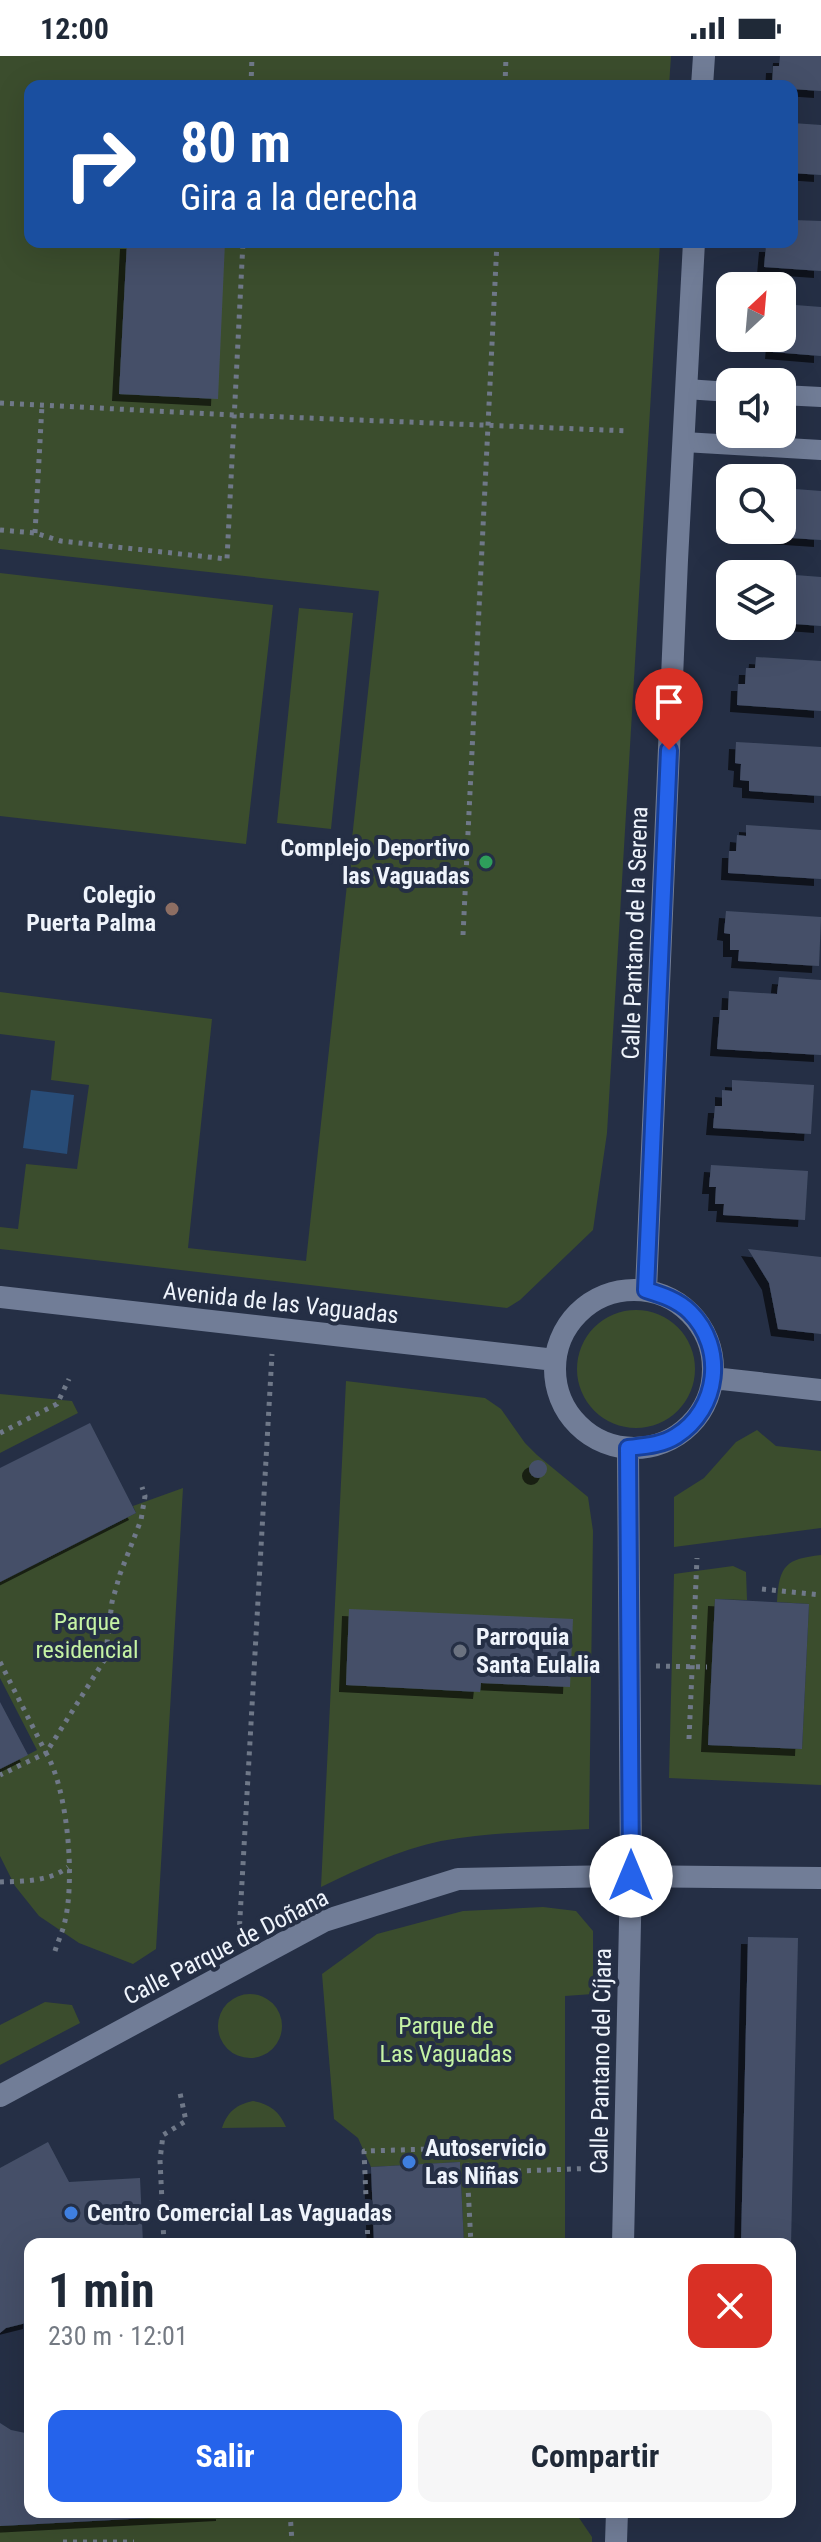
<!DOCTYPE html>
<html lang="es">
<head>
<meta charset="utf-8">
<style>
	body { margin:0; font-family:"Roboto Condensed",sans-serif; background:#f6f6f7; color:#1f2937; height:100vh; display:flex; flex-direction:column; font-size:30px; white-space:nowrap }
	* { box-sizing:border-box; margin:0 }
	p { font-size:26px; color:#747a83 }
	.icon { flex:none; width:44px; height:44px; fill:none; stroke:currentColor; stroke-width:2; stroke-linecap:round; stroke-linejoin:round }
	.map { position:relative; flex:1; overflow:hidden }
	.drawer { position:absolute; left:24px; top:2182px; width:772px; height:280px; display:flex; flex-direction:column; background:#fff; border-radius:16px; box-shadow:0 8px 32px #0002 }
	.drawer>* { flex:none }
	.top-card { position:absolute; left:24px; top:24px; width:774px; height:168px; border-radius:16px; box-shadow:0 8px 32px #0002; background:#1a4fa0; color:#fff; overflow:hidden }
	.needle { width:52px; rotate:26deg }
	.fabs { position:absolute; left:716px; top:216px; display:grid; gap:16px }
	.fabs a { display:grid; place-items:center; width:80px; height:80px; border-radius:16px; background:#fff; box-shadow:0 8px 32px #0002; font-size:40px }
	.pin { position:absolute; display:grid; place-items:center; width:68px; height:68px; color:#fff; margin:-82px -34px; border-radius:50% 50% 50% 0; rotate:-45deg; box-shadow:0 0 8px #0007 }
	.pin .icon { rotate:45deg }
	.me { position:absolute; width:88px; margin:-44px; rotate:0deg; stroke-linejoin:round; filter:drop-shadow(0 0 6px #0008) }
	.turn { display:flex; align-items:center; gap:28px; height:168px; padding:0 24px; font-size:36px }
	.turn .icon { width:104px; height:104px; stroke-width:2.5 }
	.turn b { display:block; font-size:56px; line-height:68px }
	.round { display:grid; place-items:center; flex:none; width:84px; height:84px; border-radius:16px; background:#f6f6f7 }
	.headline { display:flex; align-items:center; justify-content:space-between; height:136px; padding:0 24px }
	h1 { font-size:48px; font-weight:700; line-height:60px }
	.button { display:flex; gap:16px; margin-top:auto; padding:16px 24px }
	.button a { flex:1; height:92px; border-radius:16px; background:#2563eb; color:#fff; font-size:32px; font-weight:700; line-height:92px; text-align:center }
	.button a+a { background:#f6f6f7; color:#1f2937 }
	.status { display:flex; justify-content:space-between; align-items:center; height:56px; padding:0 40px; background:#fff; direction:ltr }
	.status svg { height:22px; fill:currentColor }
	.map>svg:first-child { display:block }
	.green { fill:#3b4d2d }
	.water { fill:#284c77 }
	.building { fill:#455068; filter:url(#shadow) }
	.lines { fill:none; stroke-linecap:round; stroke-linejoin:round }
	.path { stroke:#6f7888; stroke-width:5; stroke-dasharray:4 6; stroke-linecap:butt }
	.service { stroke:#717d97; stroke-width:20 }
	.minor { stroke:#717d97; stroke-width:22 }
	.route-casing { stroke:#184099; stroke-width:20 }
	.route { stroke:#2563eb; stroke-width:14 }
	.leisure-dot { fill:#2e9e5b; stroke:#252f45; stroke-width:3 }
	.education-dot { fill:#8d6e63; stroke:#252f45; stroke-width:3 }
	.worship-dot { fill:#6b7280; stroke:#252f45; stroke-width:3 }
	.shop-dot { fill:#3f7fe0; stroke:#252f45; stroke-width:3 }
	.labels { text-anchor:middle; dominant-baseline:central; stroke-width:8; stroke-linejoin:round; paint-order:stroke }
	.poi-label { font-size:24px; font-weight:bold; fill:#eff4fc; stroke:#252f45; text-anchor:start }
	.street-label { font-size:24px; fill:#eff4fc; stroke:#252f45 }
	.park-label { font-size:24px; fill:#c5f3a4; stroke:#252f45 }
</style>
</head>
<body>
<div class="status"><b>12:00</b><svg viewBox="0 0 49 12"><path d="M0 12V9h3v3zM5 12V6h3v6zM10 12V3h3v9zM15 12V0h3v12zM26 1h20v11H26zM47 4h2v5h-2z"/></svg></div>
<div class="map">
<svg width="821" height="2486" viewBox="0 0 821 2486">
	<defs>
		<filter id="shadow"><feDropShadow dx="-7" dy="7" stdDeviation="0" flood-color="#0009"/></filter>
	</defs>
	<rect width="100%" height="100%" fill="#252f45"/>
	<!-- green -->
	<path class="green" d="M0 0H671L669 30H30V186H660L607 1077 593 1174 520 1244 507 1252 0 1193V1171L18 1173 26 1108 77 1113 89 1029 51 1024 55 985 0 978V936L212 963 188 1192 306 1205 379 535 0 493Z
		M0 517 273 549 246 788 0 760Z
		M299 552 353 557 331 773 277 767Z
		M577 1313a59 59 0 1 1 118 0a59 59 0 1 1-118 0Z
		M346 1325 485 1342 501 1353 525 1387 537 1399 588 1441 593 1475 589 1773C540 1776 489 1776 441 1785 399 1794 360 1812 321 1831Z
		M0 1338 72 1345 78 1357 0 1397Z
		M757 1374 776 1390 821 1395V1472L674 1491V1441L704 1422 736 1386Z
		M183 1432 156 1893 133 1908 79 1887 39 1860 15 1830 0 1800V1713L37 1694 0 1622V1526L136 1457 133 1450Z
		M821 1499V1729L669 1722 674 1518 733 1510 746 1516 747 1544 715 1543 708 1689 802 1693 809 1548 777 1546C779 1509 786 1503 821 1499Z
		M543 1851 576 1855 593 1875V1938L565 1940V2188H464L460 2106 371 2111 358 2082 334 2063 322 1918 377 1878 463 1855Z
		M218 1970a32 32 0 1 1 64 0a32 32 0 1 1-64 0Z
		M45 1946 72 1949 80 1967 0 2009V1969Z
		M253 2045C270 2048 279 2055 286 2071L222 2072C228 2055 236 2049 253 2045Z
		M271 2456H575L592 2481V2486H0V2470Z"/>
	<!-- water -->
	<path class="water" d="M31 1034 74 1039 67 1098 23 1092Z"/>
	<!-- building -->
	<path class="building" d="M780 0H821V35L792 33V30H772L773 10H779Z
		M135 24 210 28 209 30H135Z
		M792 67 821 69V119L792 117Z
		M792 164 821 165V215L764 211 766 189H772V186H792Z
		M127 186H225L218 343 119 338Z
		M782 248 821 251V300L772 296 773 285H764V282H782Z
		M782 432 821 435V484L747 479V474H782Z
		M782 518 821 521V570L782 567Z
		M756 601 821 605V655L737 649 738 628H745L746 612H755Z
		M736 686 821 691V740L749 735V725L740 724 741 708 735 707Z
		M746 769 821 774V823L728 817 729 795H736L737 779 746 780Z
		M726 855 821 861 819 910 738 905 739 894H730V878L724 877Z
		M779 921 821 924V999L717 993 720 954H728L729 935 777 938Z
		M732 1024 814 1029 811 1078 713 1072 715 1050H722V1034L732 1035Z
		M711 1109 808 1115 805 1164 723 1159 724 1148H715L716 1131H709Z
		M748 1193 821 1201V1278L778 1273 769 1227Z
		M90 1367 136 1457 0 1526V1412Z
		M529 1413a9 9 0 1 1 18 0a9 9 0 1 1-18 0Z
		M715 1543 809 1548 802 1693 708 1689Z
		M349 1553 573 1563 570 1631 481 1627 480 1636 346 1629Z
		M0 1646 28 1699 0 1713Z
		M748 1881 798 1882 791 2188H741Z
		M48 2086 69 2126 140 2122 143 2188H30V2266L6 2272 0 2277V2112Z
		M460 2106 464 2188H374L371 2111Z
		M0 2367 11 2374 30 2378V2456H223V2458L0 2470Z"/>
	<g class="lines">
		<!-- path -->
		<path class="path" d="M251 30 252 0
			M505 30 506 0
			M0 347 234 359 629 375
			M0 474 35 477 61 485 227 503 243 186
			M35 477 42 349
			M463 879 497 186
			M0 1377 57 1348 69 1323
			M762 1533 821 1539
			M0 1606 46 1697 0 1719
			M656 1610 707 1611
			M689 1683 697 1502
			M0 1826C23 1825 49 1826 68 1811
			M239 1879 272 1298
			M55 1895C58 1885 63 1875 65 1865 75 1823 68 1734 46 1697L105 1603 112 1546 120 1518 141 1464 145 1440 142 1431
			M467 2117 598 2112
			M164 2188 160 2104 163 2079 186 2065 180 2037
			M368 2188 364 2095 466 2092 471 2188
			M290 2456 292 2486
			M63 2486H134"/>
		<!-- service -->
		<path class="service" d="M686 333 730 336
			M782 339 821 341
			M684 386 821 394"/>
		<!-- minor -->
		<path class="minor" d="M702 30 704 0
			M646 1234 677 504 694 186
			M555 1313a79 79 0 1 1 158 0a79 79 0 1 1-158 0Z
			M0 1241 555 1304
			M713 1322 821 1334
			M0 2040 324 1865 458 1823 619 1820 821 1822
			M623 2188 631 1820 628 1392
			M616 2486 617 2456"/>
	</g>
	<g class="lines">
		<!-- route casing -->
		<g class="route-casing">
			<path id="route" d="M631 1820 628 1392C645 1390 662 1389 676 1380 719 1353 726 1292 690 1256 678 1244 662 1239 646 1234L669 694"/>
		</g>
		<!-- route -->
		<use href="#route" class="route"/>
	</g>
	<!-- markers -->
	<circle class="leisure-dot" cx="486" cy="806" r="8"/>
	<circle class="education-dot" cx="172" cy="853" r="8"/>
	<circle class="worship-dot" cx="460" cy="1595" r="8"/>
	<g class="shop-dot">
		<circle cx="409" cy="2106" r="8"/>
		<circle cx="71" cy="2157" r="8"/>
	</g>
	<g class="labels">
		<!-- poi labels -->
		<g class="poi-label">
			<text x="470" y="792" text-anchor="end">Complejo Deportivo<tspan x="470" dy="28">las Vaguadas</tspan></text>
			<text x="156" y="839" text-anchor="end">Colegio<tspan x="156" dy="28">Puerta Palma</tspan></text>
			<text x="476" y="1581">Parroquia<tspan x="476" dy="28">Santa Eulalia</tspan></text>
			<text x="425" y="2092">Autoservicio<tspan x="425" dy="28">Las Niñas</tspan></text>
			<text x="87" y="2157">Centro Comercial Las Vaguadas</text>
		</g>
		<!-- street labels -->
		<g class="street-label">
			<text transform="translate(635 877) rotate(-88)">Calle Pantano de la Serena</text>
			<text transform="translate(281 1247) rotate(6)">Avenida de las Vaguadas</text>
			<text transform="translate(226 1891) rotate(-27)">Calle Parque de Doñana</text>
			<text transform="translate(601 2005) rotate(-89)">Calle Pantano del Cíjara</text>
		</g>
		<!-- park labels -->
		<g class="park-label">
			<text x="87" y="1566">Parque<tspan x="87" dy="28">residencial</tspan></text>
			<text x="446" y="1970">Parque de<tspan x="446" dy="28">Las Vaguadas</tspan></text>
		</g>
	</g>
</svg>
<div class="fabs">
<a><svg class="needle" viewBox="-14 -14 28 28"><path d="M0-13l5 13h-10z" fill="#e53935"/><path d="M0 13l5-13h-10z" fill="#747a83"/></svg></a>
<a><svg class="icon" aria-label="sound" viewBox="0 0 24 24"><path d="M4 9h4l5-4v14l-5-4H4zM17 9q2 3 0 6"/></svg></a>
<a><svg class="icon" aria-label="search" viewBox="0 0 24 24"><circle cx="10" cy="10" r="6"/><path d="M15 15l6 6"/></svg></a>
<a><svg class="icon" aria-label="layers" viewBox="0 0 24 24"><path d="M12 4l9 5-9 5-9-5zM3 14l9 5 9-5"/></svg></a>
</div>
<div class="pin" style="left:669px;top:694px;background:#d93025"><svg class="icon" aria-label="arrive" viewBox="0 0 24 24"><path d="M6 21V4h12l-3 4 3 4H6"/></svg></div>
<svg class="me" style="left:631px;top:1820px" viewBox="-20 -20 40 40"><circle r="19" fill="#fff"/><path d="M0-13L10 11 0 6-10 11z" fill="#2563eb"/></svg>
<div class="top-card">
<div class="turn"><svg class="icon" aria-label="right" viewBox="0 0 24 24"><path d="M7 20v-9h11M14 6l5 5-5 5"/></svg><div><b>80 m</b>Gira a la derecha</div></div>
</div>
<section class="drawer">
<div class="headline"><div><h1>1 min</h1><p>230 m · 12:01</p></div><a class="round" style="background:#d93025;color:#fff"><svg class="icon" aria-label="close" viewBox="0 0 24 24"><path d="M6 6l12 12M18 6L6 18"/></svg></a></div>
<div class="button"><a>Salir</a><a>Compartir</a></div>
</section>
</div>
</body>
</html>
